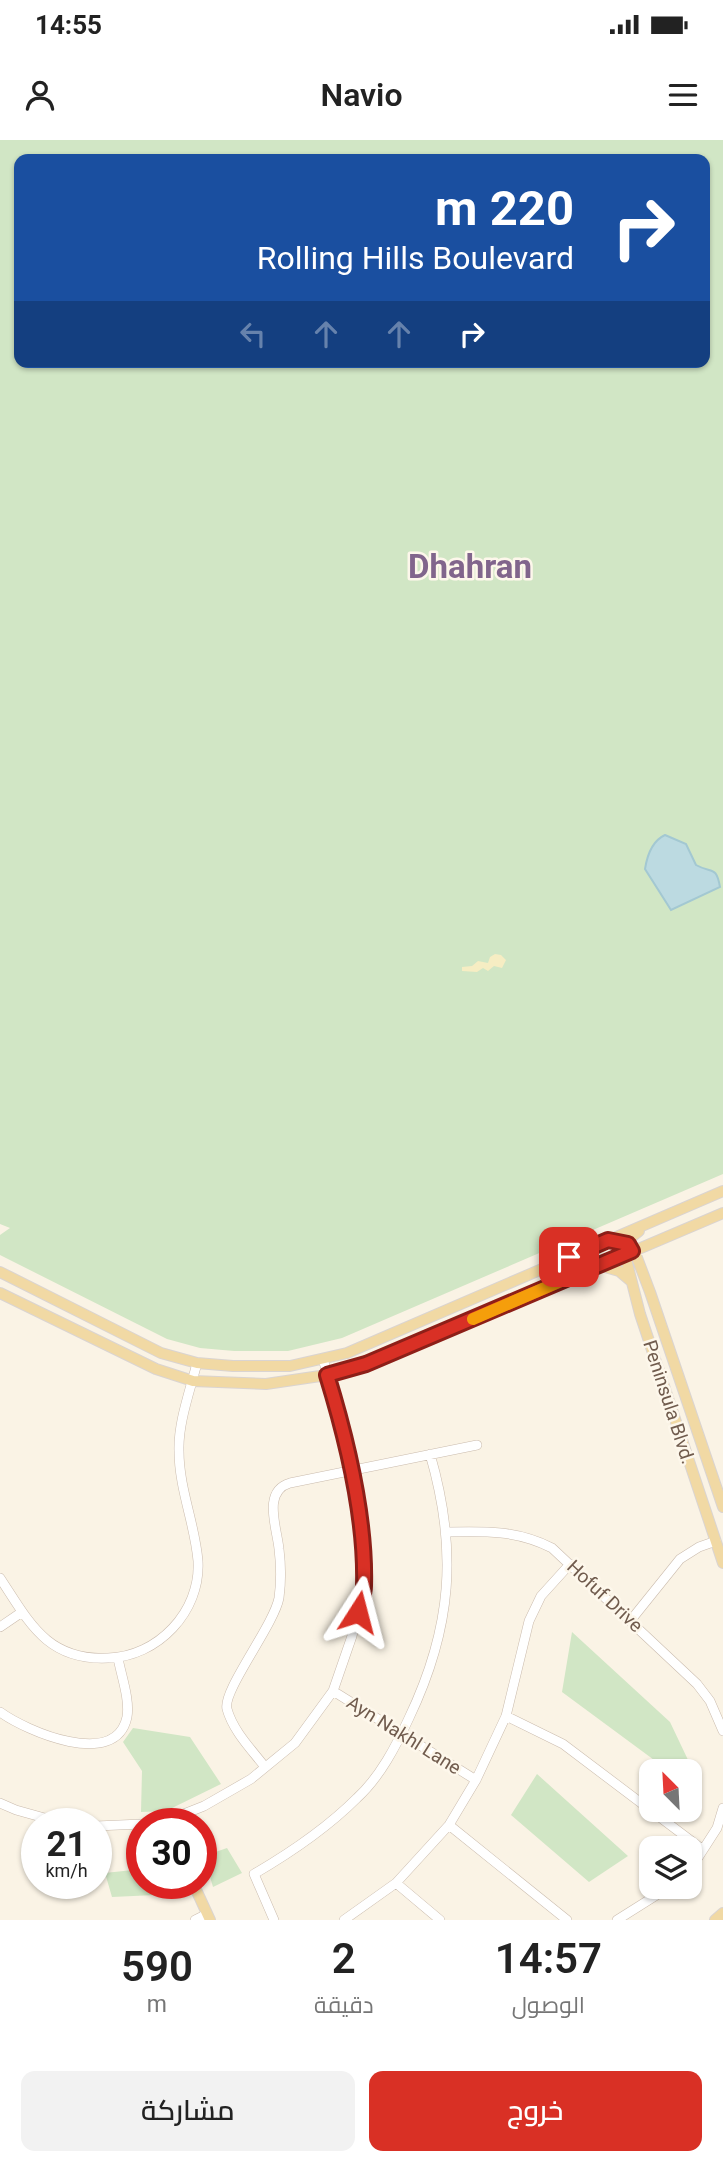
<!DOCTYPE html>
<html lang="ar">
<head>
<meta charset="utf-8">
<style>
	body { margin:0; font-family:Roboto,Cairo,sans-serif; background:#f2f2f2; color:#222; direction:rtl; height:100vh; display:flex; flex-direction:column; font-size:26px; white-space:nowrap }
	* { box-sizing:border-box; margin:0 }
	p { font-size:23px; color:#767676 }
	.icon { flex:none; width:38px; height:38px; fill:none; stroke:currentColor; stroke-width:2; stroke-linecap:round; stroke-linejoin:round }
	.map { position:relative; height:1780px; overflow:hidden; direction:ltr }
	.drawer { display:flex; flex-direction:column; background:#fff; flex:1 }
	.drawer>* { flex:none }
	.top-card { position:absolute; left:14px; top:14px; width:696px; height:214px; border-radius:14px; box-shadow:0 2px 5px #0004; direction:rtl; background:#1a4fa0; color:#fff; overflow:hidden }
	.needle { width:46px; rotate:336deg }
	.controls { position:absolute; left:639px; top:1619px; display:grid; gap:14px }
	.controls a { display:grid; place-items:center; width:63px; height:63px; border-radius:14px; background:#fff; box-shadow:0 2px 5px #0004; font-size:35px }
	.speed { position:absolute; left:21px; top:1668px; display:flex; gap:14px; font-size:35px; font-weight:700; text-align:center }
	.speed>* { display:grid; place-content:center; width:91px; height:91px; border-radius:50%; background:#fff; box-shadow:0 2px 5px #0004; line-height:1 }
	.speed small { font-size:18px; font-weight:400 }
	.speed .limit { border:10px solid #d22; background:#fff; color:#111 }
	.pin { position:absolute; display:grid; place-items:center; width:60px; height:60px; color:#fff; margin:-30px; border-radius:14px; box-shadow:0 4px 10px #0006 }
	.me { position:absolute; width:77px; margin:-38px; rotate:9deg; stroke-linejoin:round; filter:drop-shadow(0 0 5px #0008) }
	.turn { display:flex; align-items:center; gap:24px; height:147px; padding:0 21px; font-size:32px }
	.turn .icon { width:91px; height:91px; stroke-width:2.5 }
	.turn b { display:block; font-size:49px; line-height:60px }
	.lanes { display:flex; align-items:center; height:66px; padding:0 21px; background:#0003; justify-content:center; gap:35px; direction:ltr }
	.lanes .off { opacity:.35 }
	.eta { display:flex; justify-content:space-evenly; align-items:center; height:119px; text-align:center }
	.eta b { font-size:42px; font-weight:600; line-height:49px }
	.cta { display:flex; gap:14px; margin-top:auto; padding:14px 21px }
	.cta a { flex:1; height:80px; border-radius:14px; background:#d93025; color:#fff; font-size:28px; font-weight:600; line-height:80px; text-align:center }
	.cta a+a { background:#f2f2f2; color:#222 }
	.status { display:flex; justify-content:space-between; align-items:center; height:49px; padding:0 35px; background:#fff; direction:ltr }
	.status svg { height:19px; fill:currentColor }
	header { display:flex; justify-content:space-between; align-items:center; height:91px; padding:0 21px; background:#fff; font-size:32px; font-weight:600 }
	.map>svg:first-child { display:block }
	.green { fill:#d1e6c5; fill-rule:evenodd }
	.sand { fill:#f6edc3 }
	.water { fill:#bcdae1; stroke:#a3c8d2; stroke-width:2 }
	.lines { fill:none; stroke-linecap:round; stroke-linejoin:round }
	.minor-casing { stroke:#cabbad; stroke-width:10 }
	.major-casing { stroke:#dad4d1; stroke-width:12 }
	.minor { stroke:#fff; stroke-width:9 }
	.major { stroke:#f1d9a4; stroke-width:10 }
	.route-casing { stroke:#8d1f18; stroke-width:18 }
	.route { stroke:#d93025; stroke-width:12 }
	.slow { stroke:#f59e0b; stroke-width:12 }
	.labels { text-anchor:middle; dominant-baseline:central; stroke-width:5; stroke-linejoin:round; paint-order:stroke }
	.street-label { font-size:19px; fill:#705b4d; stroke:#fdf7eb }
	.town-label { font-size:33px; font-weight:bold; fill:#81658c; stroke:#fdf7eb }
</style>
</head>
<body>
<div class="status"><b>14:55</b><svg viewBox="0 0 49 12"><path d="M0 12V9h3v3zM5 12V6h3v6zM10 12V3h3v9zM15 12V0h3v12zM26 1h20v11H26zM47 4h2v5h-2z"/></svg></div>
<header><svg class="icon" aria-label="menu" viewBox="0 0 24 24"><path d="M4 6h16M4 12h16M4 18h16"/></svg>Navio<svg class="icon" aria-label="person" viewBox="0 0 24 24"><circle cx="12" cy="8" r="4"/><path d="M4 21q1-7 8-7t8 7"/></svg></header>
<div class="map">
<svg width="723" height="1780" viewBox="0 0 723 1780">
	<rect width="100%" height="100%" fill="#faf3e5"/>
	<!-- green -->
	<path class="green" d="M0 0H723V1034L342 1198 288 1211H234L200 1208 167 1199 0 1115V1095L10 1088 0 1084ZM19 19H705V222H19Z
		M572 1492 670 1582 689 1622 685 1631H669L562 1552Z
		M133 1588 190 1597 221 1644 166 1671 141 1672 142 1631 123 1602Z
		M537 1634 628 1716 589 1742 511 1675Z
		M227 1708 242 1733 213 1747 204 1716Z
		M142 1729V1743H150L155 1755 112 1757 105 1733Z"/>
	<!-- sand -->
	<path class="sand" d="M495 814 501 815 506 820 502 828 494 826 488 831 483 828 477 832 462 831V827L472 826 478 821 488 823 490 817Z"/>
	<!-- water -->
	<path class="water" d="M665 695 686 704 696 725C712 734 716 725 720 747L671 770 645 729C647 716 652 701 665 695Z"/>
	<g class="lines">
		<!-- minor casing -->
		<g class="minor-casing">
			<path id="minor" d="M446 1392C485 1391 517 1390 552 1408L697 1544 710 1561 723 1591
				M0 1438C29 1482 47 1521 108 1518 157 1517 201 1472 198 1421 195 1384 179 1349 179 1311 178 1283 190 1251 197 1223
				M631 1480 680 1419 699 1407 716 1401
				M0 1487 22 1472
				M333 1551 476 1640
				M0 1572C26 1591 116 1630 127 1577 130 1559 121 1535 118 1518
				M506 1576 563 1604 702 1709
				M265 1627C252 1610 233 1591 227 1569 222 1551 274 1485 279 1458 281 1443 281 1425 279 1409 277 1388 262 1351 290 1343L477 1305
				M0 1663 16 1670 66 1684
				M143 1684 166 1681 204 1666 251 1639 295 1603 333 1551 352 1496 364 1448 360 1384 351 1329 341 1282 323 1219
				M449 1685 567 1780
				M96 1686 142 1684
				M690 1730 717 1688 723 1668
				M396 1743 440 1780
				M195 1780 207 1774
				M274 1780 254 1734C290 1713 327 1688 357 1658 380 1637 396 1606 409 1578 452 1488 458 1410 430 1314
				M344 1780 396 1743 449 1685 476 1640 506 1576 529 1481 541 1456 570 1424
				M617 1780 671 1746"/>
		</g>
		<!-- major casing -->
		<g class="major-casing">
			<path id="major" d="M639 1091 619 1107 627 1123 640 1174 723 1423
				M630 1106 636 1115 650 1152 723 1367
				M598 1125 619 1131 632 1142
				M0 1132 161 1213 197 1223 233 1226H290L347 1213 723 1051
				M0 1153 156 1229 193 1241 266 1244 327 1235 366 1225 723 1073
				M166 1681 167 1684
				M193 1743 210 1780
				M715 1780 723 1773"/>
		</g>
		<!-- minor -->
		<use href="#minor" class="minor"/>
		<!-- major -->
		<use href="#major" class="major"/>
	</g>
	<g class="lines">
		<!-- route casing -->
		<g class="route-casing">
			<path id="route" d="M358 1472C360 1464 364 1455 364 1446 366 1378 347 1300 327 1235L366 1224 632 1111 628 1104 608 1100 569 1117"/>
		</g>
		<!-- route -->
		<use href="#route" class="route"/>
		<!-- slow -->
		<path class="slow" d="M473 1179 591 1128"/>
	</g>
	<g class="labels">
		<!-- street labels -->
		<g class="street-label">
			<text transform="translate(669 1262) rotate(72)">Peninsula Blvd.</text>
			<text transform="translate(605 1456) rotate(43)">Hofuf Drive</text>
			<text transform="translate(404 1595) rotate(32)">Ayn Nakhl Lane</text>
		</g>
		<!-- town labels -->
		<g class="town-label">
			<text x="470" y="426">Dhahran</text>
		</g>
	</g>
</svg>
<div class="controls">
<a><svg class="needle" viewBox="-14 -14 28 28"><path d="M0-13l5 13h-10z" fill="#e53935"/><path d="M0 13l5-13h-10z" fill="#767676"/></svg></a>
<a><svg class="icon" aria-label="layers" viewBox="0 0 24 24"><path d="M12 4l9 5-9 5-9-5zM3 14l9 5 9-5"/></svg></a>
</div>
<div class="speed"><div>21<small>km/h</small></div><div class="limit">30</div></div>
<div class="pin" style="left:569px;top:1117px;background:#d93025"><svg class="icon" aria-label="arrive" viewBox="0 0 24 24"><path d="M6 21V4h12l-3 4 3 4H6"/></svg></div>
<svg class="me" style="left:358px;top:1472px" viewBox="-20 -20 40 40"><path d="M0-17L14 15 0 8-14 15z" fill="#d93025" stroke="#fff" stroke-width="4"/></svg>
<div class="top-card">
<div class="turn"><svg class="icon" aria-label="right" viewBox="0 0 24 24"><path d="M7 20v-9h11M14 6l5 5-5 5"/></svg><div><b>220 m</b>Rolling Hills Boulevard</div></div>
<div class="lanes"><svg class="icon off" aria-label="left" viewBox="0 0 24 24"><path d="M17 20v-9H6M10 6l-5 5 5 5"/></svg><svg class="icon off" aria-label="ahead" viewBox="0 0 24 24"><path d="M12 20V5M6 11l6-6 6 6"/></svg><svg class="icon off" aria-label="ahead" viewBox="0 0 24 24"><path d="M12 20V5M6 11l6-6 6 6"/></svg><svg class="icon" aria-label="right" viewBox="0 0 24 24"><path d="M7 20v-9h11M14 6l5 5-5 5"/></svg></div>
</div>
</div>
<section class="drawer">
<div class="eta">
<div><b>14:57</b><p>الوصول</p></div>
<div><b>2</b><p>دقيقة</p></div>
<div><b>590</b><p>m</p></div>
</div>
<div class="cta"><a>خروج</a><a>مشاركة</a></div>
</section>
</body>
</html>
